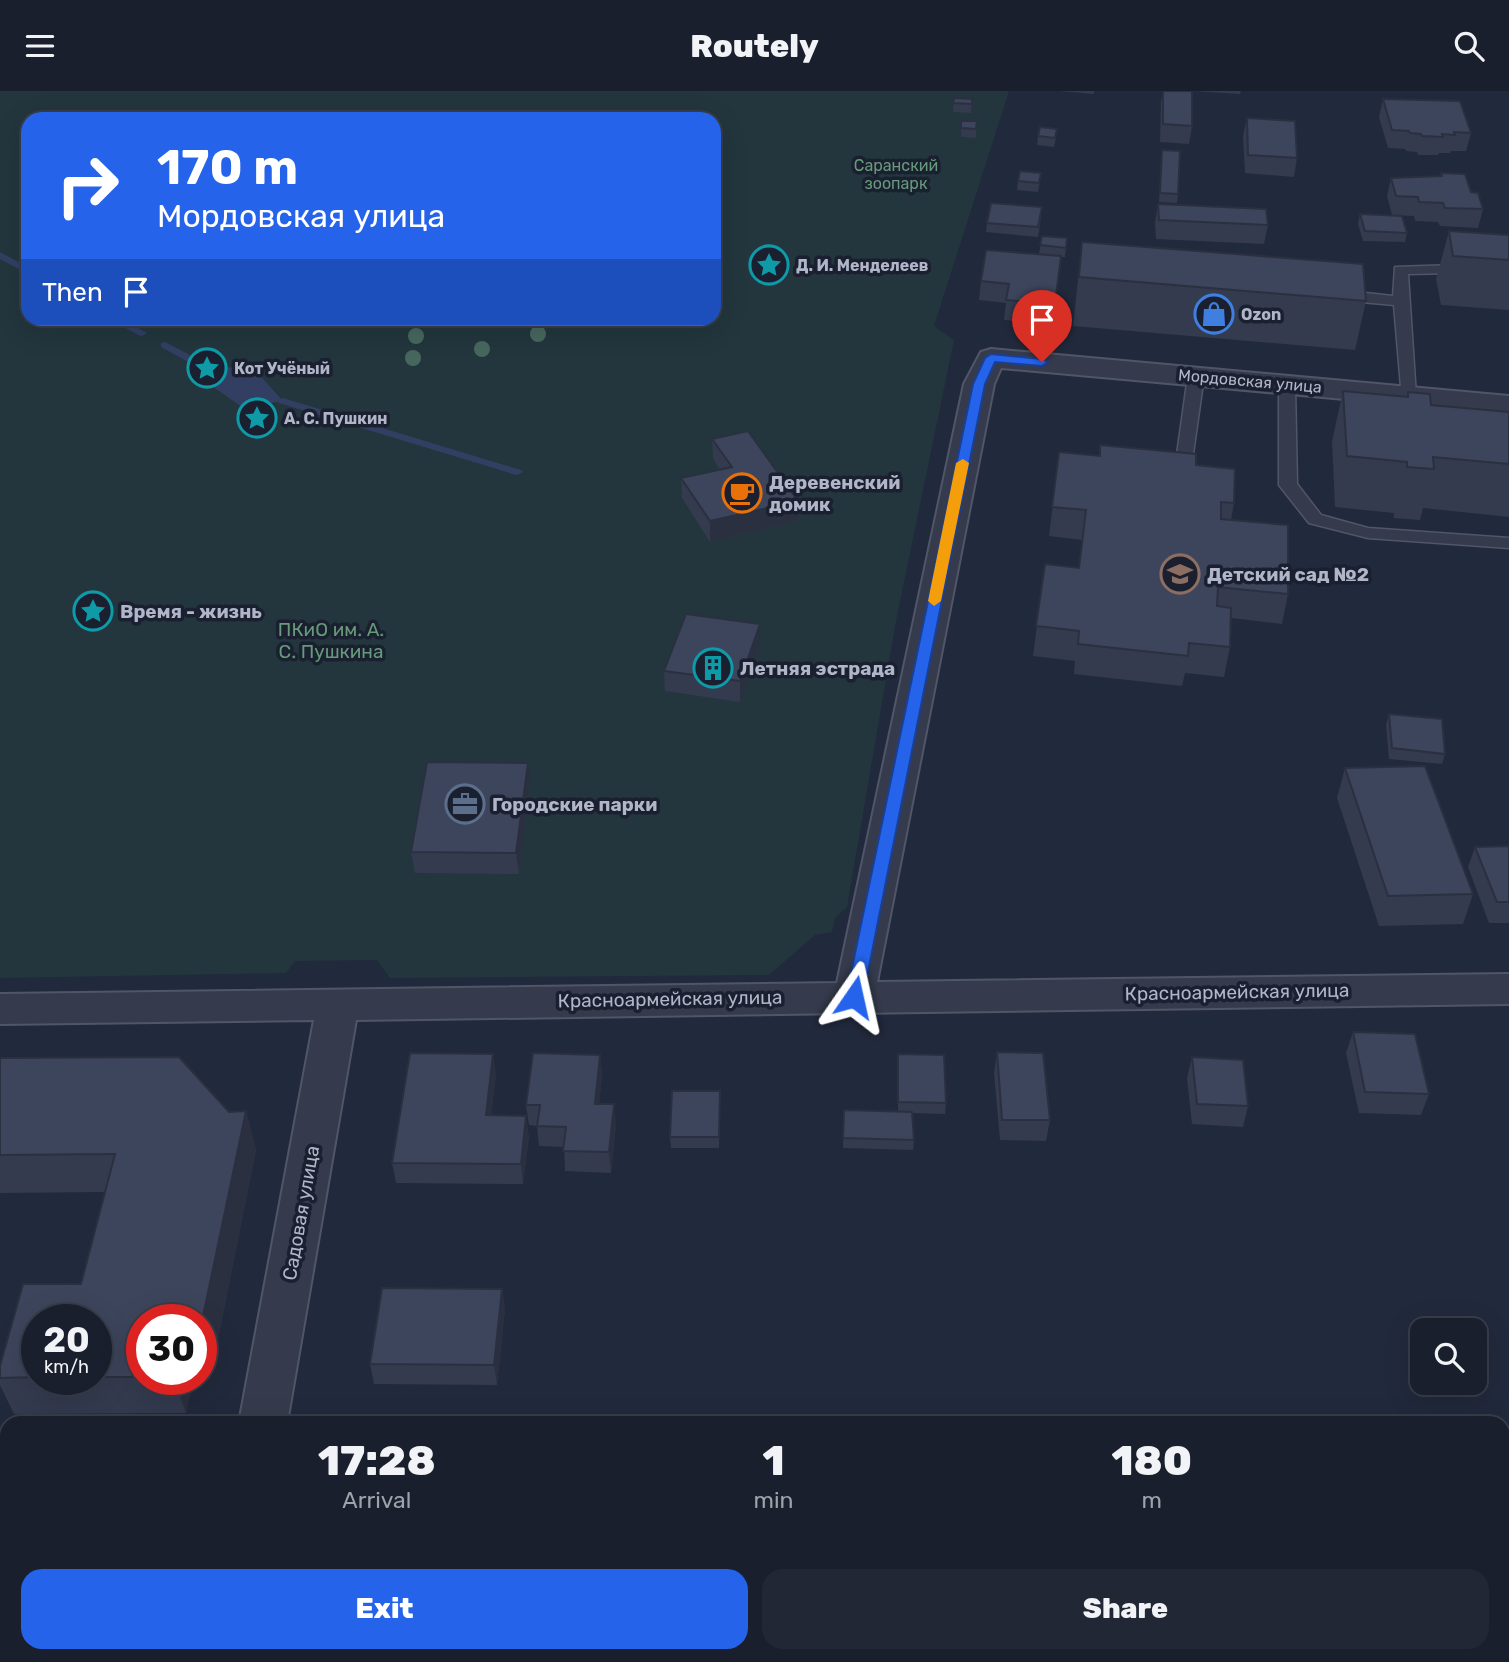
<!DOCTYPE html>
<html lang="en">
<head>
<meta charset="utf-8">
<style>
	body { margin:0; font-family:Rubik,sans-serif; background:#222735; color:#f1f3f6; height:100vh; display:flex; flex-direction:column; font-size:26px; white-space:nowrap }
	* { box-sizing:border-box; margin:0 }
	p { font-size:23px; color:#9fa2aa }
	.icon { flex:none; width:38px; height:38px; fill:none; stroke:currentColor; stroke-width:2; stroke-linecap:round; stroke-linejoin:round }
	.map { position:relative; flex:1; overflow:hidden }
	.details { position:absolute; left:0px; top:1325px; width:1510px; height:247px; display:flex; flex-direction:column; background:#191f2d; border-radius:21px 21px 0 0; box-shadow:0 7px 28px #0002,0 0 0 2px #373d49 }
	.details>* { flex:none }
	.guide { position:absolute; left:21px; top:21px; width:700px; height:214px; border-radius:21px; box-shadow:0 7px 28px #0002,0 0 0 2px #373d49; background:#2563eb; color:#fff; overflow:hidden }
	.controls { position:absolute; left:1410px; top:1227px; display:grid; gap:14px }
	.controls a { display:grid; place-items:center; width:77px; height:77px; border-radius:14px; background:#191f2d; box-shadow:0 7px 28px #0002,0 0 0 2px #373d49; font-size:35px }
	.speed { position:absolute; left:21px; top:1213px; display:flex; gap:14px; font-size:35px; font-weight:700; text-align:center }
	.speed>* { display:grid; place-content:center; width:91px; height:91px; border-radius:50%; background:#191f2d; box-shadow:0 7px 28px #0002,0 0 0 2px #373d49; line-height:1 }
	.speed small { font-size:18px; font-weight:400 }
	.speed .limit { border:10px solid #d22; background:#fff; color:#111 }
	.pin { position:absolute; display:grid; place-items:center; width:60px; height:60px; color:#fff; margin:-72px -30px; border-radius:50% 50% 50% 0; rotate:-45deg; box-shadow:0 0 7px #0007 }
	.pin .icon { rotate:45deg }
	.me { position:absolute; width:77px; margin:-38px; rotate:11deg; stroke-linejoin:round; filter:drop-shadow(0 0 5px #0008) }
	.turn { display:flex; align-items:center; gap:24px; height:147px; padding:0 21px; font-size:32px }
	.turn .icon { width:91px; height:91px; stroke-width:2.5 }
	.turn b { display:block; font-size:49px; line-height:60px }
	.then { display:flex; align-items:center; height:66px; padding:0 21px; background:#0003; gap:14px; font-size:26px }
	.eta { display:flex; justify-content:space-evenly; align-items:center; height:119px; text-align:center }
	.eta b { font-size:42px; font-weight:800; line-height:49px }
	.primary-button { display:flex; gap:14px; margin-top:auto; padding:14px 21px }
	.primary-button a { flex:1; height:80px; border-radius:21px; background:#2563eb; color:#fff; font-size:28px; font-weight:800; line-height:80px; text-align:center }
	.primary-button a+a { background:#222735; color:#f1f3f6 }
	header { display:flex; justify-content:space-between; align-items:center; height:91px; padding:0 21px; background:#191f2d; font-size:32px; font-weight:800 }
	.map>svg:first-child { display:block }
	.green { fill:#23363d; fill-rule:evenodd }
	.water { fill:#323f62 }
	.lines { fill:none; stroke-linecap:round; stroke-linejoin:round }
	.stream { fill:#323f62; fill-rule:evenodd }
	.service-casing { stroke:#505667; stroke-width:3 }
	.minor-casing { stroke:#505667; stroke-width:4 }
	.service { fill:#353b4c; fill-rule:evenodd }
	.minor { fill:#353b4c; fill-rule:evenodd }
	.tree { fill:#47675e }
	.wall { fill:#343b4f; fill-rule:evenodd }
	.shaded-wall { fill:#2b3040 }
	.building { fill:#3d455c; stroke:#2b3040; stroke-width:2 }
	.route { fill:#2563eb; stroke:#184099; stroke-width:2 }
	.slow { fill:#f59e0b }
	.labels { text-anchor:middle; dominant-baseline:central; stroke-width:7; stroke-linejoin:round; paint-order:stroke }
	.far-park-label { font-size:16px; fill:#669a7a; stroke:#1a2030 }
	.far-poi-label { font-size:16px; font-weight:bold; fill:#b0b6c8; stroke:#1a2030; text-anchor:start }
	.far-street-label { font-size:16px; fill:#b0b6c8; stroke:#1a2030 }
	.poi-label { font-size:19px; font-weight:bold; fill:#b0b6c8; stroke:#1a2030; text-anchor:start }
	.park-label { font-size:19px; fill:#669a7a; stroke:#1a2030 }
	.street-label { font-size:19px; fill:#b0b6c8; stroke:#1a2030 }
</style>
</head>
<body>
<header><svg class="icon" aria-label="menu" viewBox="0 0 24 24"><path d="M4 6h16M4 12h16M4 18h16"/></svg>Routely<svg class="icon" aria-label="search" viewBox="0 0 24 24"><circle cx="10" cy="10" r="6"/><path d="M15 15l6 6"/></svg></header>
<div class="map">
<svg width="1509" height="1571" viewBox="0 0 1509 1571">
	<rect width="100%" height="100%" fill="#21293c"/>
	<!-- green -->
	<path class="green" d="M0 0H1009L934 235 954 249 896 530 847 816 835 827 832 841 815 844 769 884 390 887 377 869 295 870 286 882 0 887ZM28 28H714V228H28Z"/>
	<!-- water -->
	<path class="water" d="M227 276 256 280 283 310 242 316 199 286 207 277Z"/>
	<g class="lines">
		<!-- stream -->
		<path class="stream" d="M0 161 28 176V183L0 168Z
			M110 228H122L147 242 142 245 138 244Z
			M165 251 211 275 212 277 207 280 203 279 161 256V252Z
			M283 307 521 379 523 381 517 384 513 383 279 312 278 310Z"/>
		<!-- service casing -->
		<g class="service-casing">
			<path id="service" d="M1454 174 1509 178V188L1454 182 1408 183 1416 305 1408 310 1402 308 1394 214 1339 209 1331 204 1339 199 1393 205 1395 176Z
				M1196 280 1204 285 1193 363 1185 368 1177 363 1188 285Z
				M1287 289 1295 294 1297 393 1321 424 1368 437 1509 447V457L1368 447 1309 432 1279 394V294Z"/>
		</g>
		<!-- minor casing -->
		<g class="minor-casing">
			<path id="minor" d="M991 258 1509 305V323L1001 277 994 293 877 891 1509 883V913L356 929 287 1332H239L314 929 0 933V903L837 892 964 293 981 261Z
				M195 1564H247L246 1571H194Z"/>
		</g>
		<!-- service -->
		<use href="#service" class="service"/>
		<!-- minor -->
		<use href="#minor" class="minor"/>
	</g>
	<!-- trees -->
	<g class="tree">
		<circle cx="538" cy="243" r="8"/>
		<circle cx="416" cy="245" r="8"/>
		<circle cx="482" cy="258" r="8"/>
		<circle cx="413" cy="267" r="8"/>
	</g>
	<!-- wall -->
	<path class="wall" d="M1058 0H1094V3Z
		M1163 0H1192V35L1189 53 1160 51 1161 11Z
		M1192 0H1241L1240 3Z
		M954 7 972 8 971 22 953 21Z
		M1383 8 1471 42 1466 60H1451L1450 62H1439L1438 64H1418L1417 61 1406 60 1405 58 1388 57 1379 26Z
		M1247 27 1297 67 1294 86 1245 82 1243 45Z
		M961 30H977L976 47 961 46Z
		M1038 45 1056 47 1054 56 1037 54Z
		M1162 59 1178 103 1177 112 1159 111Z
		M1441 82 1471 101 1483 118 1478 137 1440 135 1438 131 1415 130 1414 125 1392 124 1387 105 1391 87 1440 85Z
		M1018 90 1040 91 1038 101 1017 99Z
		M1158 113 1268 134 1264 153 1156 148 1155 132Z
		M1360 123 1407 142 1405 151 1363 150 1358 133Z
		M1041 126 1038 146 986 141 987 132Z
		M1449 140 1509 144V219L1441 214 1436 188Z
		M1042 145 1067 147 1065 166H1061L1053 233 1004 229 1006 212 979 209 981 190 1039 163Z
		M1082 151 1366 210 1355 259 1073 235Z
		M1343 300 1406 305 1408 301 1431 314 1509 321V426L1423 417 1420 429 1394 427V422L1335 416 1332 350Z
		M712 348 798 410V430L710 451 682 407 681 387 720 379 713 367Z
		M1059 361 1196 374 1234 412 1231 429 1288 503 1282 533 1231 527 1230 556 1224 586 1185 582 1182 595 1074 583 1075 570 1033 565 1045 473 1079 477 1082 449 1049 445Z
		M760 554 740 611 665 600 664 580Z
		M1389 623 1445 663 1442 673 1389 668 1386 634Z
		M1345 677 1473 803 1463 833 1379 835 1337 707Z
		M530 693 519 783 415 782 411 761Z
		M1509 755V832H1489L1468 776 1475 756Z
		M1353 941 1429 1003 1421 1024 1359 1022 1346 962Z
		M997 961 1050 1029 1046 1050 1000 1049 994 982Z
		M898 963 946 1012 945 1023 912 1022 914 1049 913 1059 843 1057 844 1019 898 1021Z
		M600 964 602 985 599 1013 616 1033 611 1082 565 1080 564 1056 539 1055 537 1035 529 1034 526 1014Z
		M179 966 229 1021 246 1020 256 1059 213 1273H201V1228H142V1288H193L186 1322 14 1323 0 1294V1275L23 1193H81L105 1101 0 1102V967ZM37 1228H96V1288H37Z
		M1192 966 1248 1015 1243 1036 1192 1033 1187 987Z
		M496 983 491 1024 529 1045 523 1093 396 1092 392 1072Z
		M720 1000 719 1057H671L670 1046Z
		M502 1198 505 1218 497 1294 374 1293 370 1273Z"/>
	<!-- shaded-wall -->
	<path class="shaded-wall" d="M798 410V430L710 451V430Z
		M760 533V554L740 611V590Z
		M528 672 530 693 519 783 516 762Z
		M493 963 496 983 489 1045 486 1024Z
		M600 964 602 985 597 1033 595 1013Z
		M614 1013 616 1033 611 1082 609 1061Z
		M246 1020 256 1059 213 1273 201 1235Z
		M526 1025 529 1045 523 1093 521 1073Z
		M502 1198 505 1218 497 1294 494 1274Z
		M174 1288H193L186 1322Z
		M101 1564H114L113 1571H100Z
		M492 1564H497V1571H492Z"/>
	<!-- building -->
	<path class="building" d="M1163 0H1192V35L1163 33Z
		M954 7 972 8V13L953 12Z
		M1383 8 1460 10 1471 42 1454 41 1455 44 1442 43 1443 46 1422 45 1421 43 1410 42 1409 40 1392 39Z
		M1247 27 1295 30 1297 67 1248 64Z
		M961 30H977L976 38 961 37Z
		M1040 36 1057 38 1055 47 1038 45Z
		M1162 59 1180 60 1178 103 1160 102Z
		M1020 80 1041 82 1039 92 1018 90Z
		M1441 82 1465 83 1471 101 1478 102 1483 118 1445 117 1443 112 1419 111 1418 106 1396 105 1391 87 1442 85Z
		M991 112 1042 116 1038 136 987 132Z
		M1158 113 1266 118 1268 134 1159 129Z
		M1360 123 1402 125 1407 142 1365 140Z
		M1449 140 1509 144V169L1453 165Z
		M1042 145 1067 147 1066 157 1040 154Z
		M1082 151 1363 173 1366 210 1079 186Z
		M986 159 1061 165 1055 213 1006 209 1009 193 981 190Z
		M1343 300 1408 306V301L1430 303 1431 314 1509 321V373L1433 366 1434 378 1407 376V371L1347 365Z
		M748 340 798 410 710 430 681 387 732 376 712 348Z
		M1100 354 1196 363V374L1235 378 1234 412 1221 411V428L1288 434V503L1218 496 1217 515 1231 517 1230 556 1189 552 1188 565 1078 553 1079 540 1036 535 1045 473 1079 477 1086 419 1052 416 1059 361 1100 365Z
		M686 523 760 533 740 590 664 580Z
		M1389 623 1442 628 1445 663 1392 657Z
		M427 671 528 672 516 762 411 761Z
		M1425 675 1473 803 1388 805 1345 677Z
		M1509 755V811H1497L1475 756Z
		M1353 941 1415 943 1429 1003 1365 1001Z
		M997 961 1043 962 1050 1029H1002Z
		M410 962 493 963 486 1024 526 1025 521 1073 392 1072Z
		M533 962 600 964 595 1013H614L609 1061 563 1060 566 1036 537 1035 540 1014H526Z
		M898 963 944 964 946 1012 898 1011Z
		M179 966 229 1021 246 1020 201 1235V1228H142V1286H96V1228H37V1286L0 1287V1275L23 1193H81L115 1063 0 1064V967Z
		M1192 966 1243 969 1248 1015 1197 1013Z
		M672 1000H720L719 1046H670Z
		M844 1019 912 1021 914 1049 843 1047Z
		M382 1197 502 1198 494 1274 370 1273Z
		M15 1564H101L100 1571H13Z
		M333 1564H492V1571H332Z
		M526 1564H602L601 1571H526Z"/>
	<!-- route -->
	<path class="route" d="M991 263 1042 268 1048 271 1042 275 995 271 985 293 863 906 854 912 846 906 973 293 985 267Z"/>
	<!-- slow -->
	<path class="slow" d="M963 368 969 372 941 510 934 515 928 510 956 372Z"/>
	<!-- icons -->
	<defs>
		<g id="sight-ring" transform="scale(2.0125)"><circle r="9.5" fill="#1a2030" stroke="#0f9aa8" stroke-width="1.5"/><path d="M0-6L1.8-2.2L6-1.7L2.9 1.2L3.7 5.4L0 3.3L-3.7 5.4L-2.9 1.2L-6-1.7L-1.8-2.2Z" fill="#0f9aa8"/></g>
		<g id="shop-ring" transform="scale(2.0125)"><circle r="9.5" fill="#1a2030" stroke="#3f7fe0" stroke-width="1.5"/><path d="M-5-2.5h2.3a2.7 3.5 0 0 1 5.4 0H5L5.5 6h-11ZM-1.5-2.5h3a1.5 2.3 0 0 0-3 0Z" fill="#3f7fe0"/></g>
		<g id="cafe-ring" transform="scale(2.0125)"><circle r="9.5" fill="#1a2030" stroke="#e8710a" stroke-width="1.5"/><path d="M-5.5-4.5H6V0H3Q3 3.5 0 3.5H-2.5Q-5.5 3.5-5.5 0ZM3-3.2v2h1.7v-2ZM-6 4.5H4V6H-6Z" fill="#e8710a"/></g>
		<g id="school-ring" transform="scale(2.0125)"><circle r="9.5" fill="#1a2030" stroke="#8d6e63" stroke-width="1.5"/><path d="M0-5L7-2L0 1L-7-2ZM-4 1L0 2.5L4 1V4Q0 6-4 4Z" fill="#8d6e63"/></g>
		<g id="building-ring" transform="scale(2.0125)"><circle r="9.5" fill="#1a2030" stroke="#0f9aa8" stroke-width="1.5"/><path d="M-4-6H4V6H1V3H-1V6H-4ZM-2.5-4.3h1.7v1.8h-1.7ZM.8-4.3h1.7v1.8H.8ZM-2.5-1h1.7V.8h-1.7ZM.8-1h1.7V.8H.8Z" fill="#0f9aa8"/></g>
		<g id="office-ring" transform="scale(2.0125)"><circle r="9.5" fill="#1a2030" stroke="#5c6f8a" stroke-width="1.5"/><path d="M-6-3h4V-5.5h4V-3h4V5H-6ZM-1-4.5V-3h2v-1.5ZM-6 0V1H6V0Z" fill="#5c6f8a"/></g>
	</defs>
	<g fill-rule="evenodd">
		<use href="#sight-ring" x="769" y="174"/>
		<use href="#shop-ring" x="1214" y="223"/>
		<use href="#sight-ring" x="207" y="277"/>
		<use href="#sight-ring" x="257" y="327"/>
		<use href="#cafe-ring" x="742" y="402"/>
		<use href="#school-ring" x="1180" y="483"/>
		<use href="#sight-ring" x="93" y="520"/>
		<use href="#building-ring" x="713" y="577"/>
		<use href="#office-ring" x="465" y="713"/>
	</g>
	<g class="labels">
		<!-- far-park labels -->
		<g class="far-park-label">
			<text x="896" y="74">Саранский<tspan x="896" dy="18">зоопарк</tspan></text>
		</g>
		<!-- far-poi labels -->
		<g class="far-poi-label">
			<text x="796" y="174">Д. И. Менделеев</text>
			<text x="1241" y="223">Ozon</text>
			<text x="234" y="277">Кот Учёный</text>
			<text x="284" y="327">А. С. Пушкин</text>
		</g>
		<!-- far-street labels -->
		<g class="far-street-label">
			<text transform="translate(1250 290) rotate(5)">Мордовская улица</text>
		</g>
		<!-- poi labels -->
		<g class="poi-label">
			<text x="769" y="391">Деревенский<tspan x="769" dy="22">домик</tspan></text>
			<text x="1207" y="483">Детский сад №2</text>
			<text x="120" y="520">Время - жизнь</text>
			<text x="740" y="577">Летняя эстрада</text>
			<text x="492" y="713">Городские парки</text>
		</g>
		<!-- park labels -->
		<g class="park-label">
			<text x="331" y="538">ПКиО им. А.<tspan x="331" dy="22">С. Пушкина</tspan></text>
		</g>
		<!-- street labels -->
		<g class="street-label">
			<text transform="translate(1237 901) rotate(-1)">Красноармейская улица</text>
			<text transform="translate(670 908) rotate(-1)">Красноармейская улица</text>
			<text transform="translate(301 1122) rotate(-80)">Садовая улица</text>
		</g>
	</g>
</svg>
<div class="controls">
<a><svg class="icon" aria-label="search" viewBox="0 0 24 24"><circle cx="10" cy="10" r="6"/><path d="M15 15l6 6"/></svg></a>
</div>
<div class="speed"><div>20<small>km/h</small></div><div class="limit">30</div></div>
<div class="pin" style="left:1042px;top:271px;background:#d93025"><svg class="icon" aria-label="arrive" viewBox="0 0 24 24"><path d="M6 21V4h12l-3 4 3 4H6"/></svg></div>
<svg class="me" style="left:854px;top:906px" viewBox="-20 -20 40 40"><path d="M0-17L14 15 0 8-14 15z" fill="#2563eb" stroke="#fff" stroke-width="4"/></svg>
<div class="guide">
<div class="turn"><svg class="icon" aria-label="right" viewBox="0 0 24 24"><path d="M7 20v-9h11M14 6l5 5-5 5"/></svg><div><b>170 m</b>Мордовская улица</div></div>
<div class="then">Then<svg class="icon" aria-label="arrive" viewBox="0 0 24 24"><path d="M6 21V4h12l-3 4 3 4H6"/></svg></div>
</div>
<section class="details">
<div class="eta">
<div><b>17:28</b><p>Arrival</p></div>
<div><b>1</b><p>min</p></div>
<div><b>180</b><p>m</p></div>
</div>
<div class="primary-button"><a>Exit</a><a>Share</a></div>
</section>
</div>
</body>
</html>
